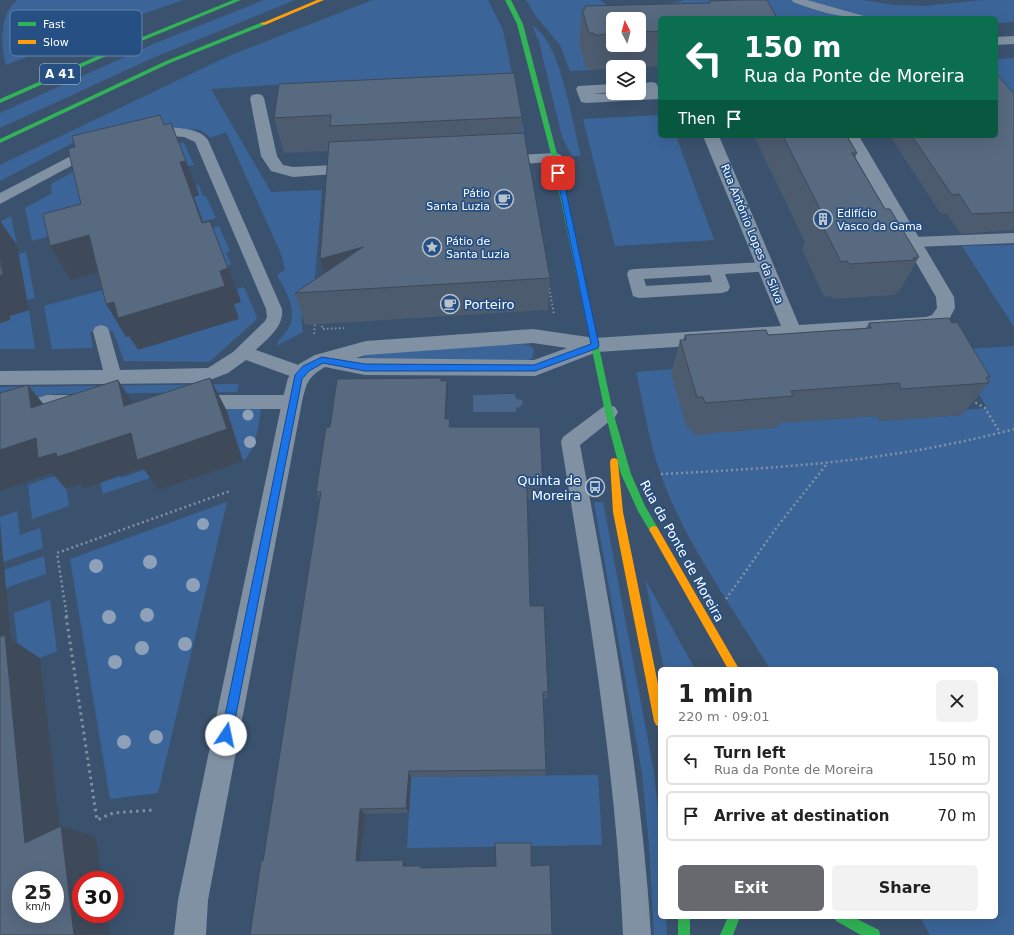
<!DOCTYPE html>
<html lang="en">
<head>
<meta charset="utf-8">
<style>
	body { margin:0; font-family:"DejaVu Sans",sans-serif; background:#f2f2f2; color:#222; height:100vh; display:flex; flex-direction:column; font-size:15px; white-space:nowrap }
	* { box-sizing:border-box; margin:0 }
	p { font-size:13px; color:#767676 }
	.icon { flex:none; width:22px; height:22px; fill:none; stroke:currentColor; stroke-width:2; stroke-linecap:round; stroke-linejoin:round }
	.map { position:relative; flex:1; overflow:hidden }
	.panel { position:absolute; left:658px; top:667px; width:340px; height:252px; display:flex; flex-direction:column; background:#fff; border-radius:6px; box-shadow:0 4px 16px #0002 }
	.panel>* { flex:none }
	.hud { position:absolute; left:658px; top:16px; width:340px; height:122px; border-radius:6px; box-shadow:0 4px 16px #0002; background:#0b6e4f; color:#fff; overflow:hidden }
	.needle { width:26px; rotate:354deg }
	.tools { position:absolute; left:606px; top:12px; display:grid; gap:8px }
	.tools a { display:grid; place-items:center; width:40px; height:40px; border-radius:6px; background:#fff; box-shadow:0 4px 16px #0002; font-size:20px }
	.speed { position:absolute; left:12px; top:871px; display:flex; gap:8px; font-size:20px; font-weight:700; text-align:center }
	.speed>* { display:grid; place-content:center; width:52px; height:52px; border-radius:50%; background:#fff; box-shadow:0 4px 16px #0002; line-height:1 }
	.speed small { font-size:10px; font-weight:400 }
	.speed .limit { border:6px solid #d22; background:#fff; color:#111 }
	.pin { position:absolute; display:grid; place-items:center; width:34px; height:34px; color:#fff; margin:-17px; border-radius:8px; box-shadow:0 2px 6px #0006 }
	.me { position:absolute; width:44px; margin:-22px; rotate:11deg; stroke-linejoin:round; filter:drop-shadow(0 0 3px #0008) }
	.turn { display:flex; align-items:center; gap:14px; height:84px; padding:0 20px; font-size:18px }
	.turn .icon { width:52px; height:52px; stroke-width:2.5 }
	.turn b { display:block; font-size:28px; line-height:34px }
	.then { display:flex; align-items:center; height:38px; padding:0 20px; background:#0003; gap:8px; font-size:15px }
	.round { display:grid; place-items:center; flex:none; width:42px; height:42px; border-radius:6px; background:#f2f2f2 }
	.headline { display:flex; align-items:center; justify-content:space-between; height:68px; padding:0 20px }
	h1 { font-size:24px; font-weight:700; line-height:30px }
	.button { display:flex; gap:8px; margin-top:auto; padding:8px 20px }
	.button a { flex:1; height:46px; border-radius:6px; background:#666a6e; color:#fff; font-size:16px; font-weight:700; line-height:46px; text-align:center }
	.button a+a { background:#f2f2f2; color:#222 }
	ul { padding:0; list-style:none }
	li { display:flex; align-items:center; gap:12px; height:50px; margin:0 8px 6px; padding:0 12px; border:2px solid #e0e0e0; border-radius:6px }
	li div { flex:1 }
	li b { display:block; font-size:15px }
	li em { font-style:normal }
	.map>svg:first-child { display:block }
	.green { fill:#3b6599 }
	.water { fill:#4a668a }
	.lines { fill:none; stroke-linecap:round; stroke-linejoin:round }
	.path-far2 { stroke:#8191a4; stroke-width:2; stroke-dasharray:1.5 2.5; stroke-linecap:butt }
	.path-far1 { stroke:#8191a4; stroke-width:2.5; stroke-dasharray:2 3; stroke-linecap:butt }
	.path { stroke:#8191a4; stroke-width:3; stroke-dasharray:2.5 4; stroke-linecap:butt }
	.lane { fill:#8191a4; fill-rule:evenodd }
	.street { fill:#8191a4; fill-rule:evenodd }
	.fast { fill:#30b455; fill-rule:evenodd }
	.slow { fill:#ff9f0a; fill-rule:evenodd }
	.tree { fill:#8ea1b9 }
	.wall { fill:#4c5b6e; fill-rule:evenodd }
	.shaded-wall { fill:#3e4a5a }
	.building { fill:#586a80; stroke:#3e4a5a; fill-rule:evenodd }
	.route { fill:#1a73e8; stroke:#114b97 }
	.labels { text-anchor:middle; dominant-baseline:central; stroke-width:3.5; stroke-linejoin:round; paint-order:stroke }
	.far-poi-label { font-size:11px; fill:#fff; stroke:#264f83; text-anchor:start }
	.far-street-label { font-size:11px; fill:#fff; stroke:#264f83 }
	.shield { fill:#264f83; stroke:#becada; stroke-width:1 }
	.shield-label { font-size:12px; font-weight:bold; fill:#fff }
	.poi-label { font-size:13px; fill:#fff; stroke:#264f83; text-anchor:start }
	.street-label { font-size:13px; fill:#fff; stroke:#264f83 }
	.key { fill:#264f83; stroke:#6784a8; stroke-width:1 }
	.key-label { font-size:11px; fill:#fff }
</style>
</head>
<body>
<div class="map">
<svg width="1014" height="935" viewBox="0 0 1014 935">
	<rect width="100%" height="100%" fill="#3b526e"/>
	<!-- green -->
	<path class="green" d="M18 0H183L83 35 6 65C0 45 0 11 18 0Z
		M264 0H295L155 57 0 128V113L156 43Z
		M373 0H488L503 30 526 141H519L302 83 211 89 271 192 322 190 312 316 301 317 303 332 276 346C279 338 287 333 290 325 297 307 285 290 277 275L285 270 282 256 226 132 210 138 208 135 200 130 139 126 88 135 0 181V165L231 55Z
		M526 0H600L622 17 684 0H861L894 5 924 6 984 0H1014V22L996 23V18L613 19 586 68H590L591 70 570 71 560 45 535 15Z
		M532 25C537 29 542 33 545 38 563 64 573 124 581 156H572L562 137 539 42Z
		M1014 58V106L996 85V59Z
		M660 115V136H676L714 240 615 246 583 119Z
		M135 139 184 143 194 165 188 166 185 158 96 223 32 241 25 208 52 193 51 184 130 140Z
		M199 185 203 196H206L216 218 162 233 193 197 199 195 196 186Z
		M11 216 17 245 0 222Z
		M219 226 230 251 226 252 231 264 227 266 223 255 165 242Z
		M1014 245V327L962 246Z
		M26 252 35 298 27 300 18 254Z
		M113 287 126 337 241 302 237 289 244 287 257 317 255 321 209 362 124 361 113 331 90 332 93 348 52 349 44 306Z
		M29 310 35 349H0V323L10 320V316Z
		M523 344 530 346 534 350 532 358 527 361 364 359V357L367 354Z
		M1014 346V935H930L920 917H996V669H770C732 606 686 545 661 475 649 442 644 406 636 372L675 369 693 434 775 423 877 416 879 421 962 415 963 410 987 408 953 350Z
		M239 384 237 392 54 394 0 410V387Z
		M202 408 261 409C258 426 257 449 243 461Z
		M153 467 156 476 103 494 100 483 120 476 121 478Z
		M64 473 69 506 32 519 28 485Z
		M227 502 158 793 110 799 70 559Z
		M594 502H603L654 772 660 832V917H666L667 935H654L649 845 642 773Z
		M17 511 20 535 40 528 43 548 3 562 0 517Z
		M44 556 46 574 6 588 4 570Z
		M645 579 695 669H664Z
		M50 600 57 651 20 666 14 613Z
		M598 775 602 845 407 848 411 777Z"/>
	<!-- water -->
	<path class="water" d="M515 394 516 399 522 400 523 403 520 407 516 408V412H473V395Z"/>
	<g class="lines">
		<!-- path-far2 -->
		<path class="path-far2" d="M549 288 554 314
			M323 322 322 329 344 328
			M314 334 315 323"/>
		<!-- path-far1 -->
		<path class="path-far1" d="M971 400 985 408 1000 433
			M661 474C783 468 895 461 1014 429
			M726 599 777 527 826 465
			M67 617 57 553 230 491"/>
		<!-- path -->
		<path class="path" d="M66 616 97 820 113 813 154 810"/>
		<!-- lane -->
		<path class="lane" d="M792 0H807L864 16 866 18C840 18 817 11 793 2Z
			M148 127C164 128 198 125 208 140L282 309C284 327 268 338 256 350L307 368 310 373 307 378 301 380 246 360 228 373 202 383 0 385V371L103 370 93 331 95 327 101 325 107 327 109 331 120 370 208 368 233 352 265 321 267 317 266 309 195 142 184 137 143 134 141 131 143 128Z
			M94 144 99 145 101 148 99 151 0 204V193Z
			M1014 233V243L914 247 909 246 906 242 909 238 914 237Z
			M766 262 771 263 774 267 771 271 725 274 730 287 728 291 722 293 639 298 633 296 627 274 629 270 635 269ZM710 275 712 282 646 286 644 279Z
			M47 395H74L80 397 83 402 80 407 74 409H47L0 424V410Z
			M197 395H292L298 397 301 402 298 407 292 409H197L191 407 188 402 191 397Z
			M609 405 615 407 618 412 615 417 580 445C610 608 641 769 651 935H623C616 769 588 606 561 442L563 437 603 407Z"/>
		<!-- street -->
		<path class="street" d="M1014 36V44L996 45V37Z
			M651 82 656 83 660 90V99L586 103 581 102 576 89 578 86 613 84V92L592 94 639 93 646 92 644 86 646 83Z
			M257 94 262 95 264 98 277 156 283 165 293 167 356 164 362 166 364 169 362 172 293 177 271 171 261 156 250 98 252 95Z
			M703 136H719L799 325 926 317 932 315 937 308 936 297 843 136H859L954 297 955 308 946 325 927 331 597 352 535 376 365 375 325 367C307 378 307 382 302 402L208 900 206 935H174L178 900 282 402 288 378 299 364 315 355 366 341 533 329 595 338 781 326ZM533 343 567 348 534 360 356 358 366 355Z
			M555 153 561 155 563 158 561 161 498 166 492 164 490 161 492 158 498 156Z"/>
		<!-- fast -->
		<path class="fast" d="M233 0H241L122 49 0 103V99L118 47Z
			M505 0H511L523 24 558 158 613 412 631 474 645 506 659 530 657 533 654 534 651 533 638 511 621 474 605 412 552 158 517 24Z
			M263 22 265 23V25L170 63 0 143V139L166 61Z
			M678 917H690V935H678Z
			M728 917H740L733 935H720Z
			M834 917H853L879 930 880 935H861L836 921Z"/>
		<!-- slow -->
		<path class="slow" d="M317 0H324L265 25 260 24Z
			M614 458 617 459 618 462 623 512 660 694V727L656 725 654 721 613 512 610 462 611 459Z
			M654 526 657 527 739 669H728L651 533 649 530 651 527Z"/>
	</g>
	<!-- trees -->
	<g class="tree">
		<circle cx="248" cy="415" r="5.5"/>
		<circle cx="250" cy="442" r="6"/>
		<circle cx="203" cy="524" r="6"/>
		<circle cx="150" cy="562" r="7"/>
		<circle cx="96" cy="566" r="7"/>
		<circle cx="193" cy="585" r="7"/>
		<circle cx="147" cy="615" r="7"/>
		<circle cx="109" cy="617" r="7"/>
		<circle cx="185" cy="644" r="7"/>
		<circle cx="142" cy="648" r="7"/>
		<circle cx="115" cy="662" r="7"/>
		<circle cx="156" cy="737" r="7"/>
		<circle cx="124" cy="742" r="7"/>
	</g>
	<!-- wall -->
	<path class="wall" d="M739 0 660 18V66L638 67H613V69L591 70 590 68H586L579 43 582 9H584L585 6 709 3V1ZM613 19H639V45H613Z
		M514 73 522 117V133L550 278 548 310 305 325 295 293 324 273 320 259 329 151 284 153 274 118Z
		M1014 94V230L961 234 947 214H941L890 136H996Z
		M754 136H847L857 153 855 158 885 209 919 257 899 292H896L895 295 832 299 831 296 824 297 802 249 805 242Z
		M869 323 990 377 987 380 989 383 962 415 879 421 877 416 780 423 777 428 693 435 692 429H687L671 374 680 340H683L685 335H768L866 328Z
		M441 381 448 393 447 419 451 427 543 488 542 499H527L530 606 548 692 547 699H543L546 770 545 776 411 777 409 813 365 814 360 861 406 864V866H421L422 868 531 866 552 935 263 861 319 500 316 492 330 427Z"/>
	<!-- shaded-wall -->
	<path class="shaded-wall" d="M171 123 199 195 194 197 216 257 202 223 180 162Z
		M0 221 17 245 29 310 10 316V320L0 323Z
		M210 221 241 302 234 304 239 319 138 350 129 336 126 337 106 304 220 271Z
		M89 235 108 269 71 280 50 246Z
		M363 247 329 291 320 259Z
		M210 378 227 411 243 461 159 490 143 468 84 488 81 484 66 489 52 473 0 491V450Z
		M118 380 140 413 124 406Z
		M447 381 448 393 446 431 445 419Z
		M28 385 55 418 31 408Z
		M0 527 11 639 40 658 63 853 25 843 0 659Z
		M409 771 411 777 409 813 406 808Z
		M360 809 365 814 360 864 356 861Z
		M61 826 96 837 102 880H81V914H107L110 935H74Z
		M403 860 406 864V869L403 866Z"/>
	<!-- building -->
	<path class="building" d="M739 0H767L777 18H660V31L639 32V19H613V34L594 35V33H589L582 9H585V6L710 3 709 1Z
		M514 73 522 117 330 126 331 115 274 118 279 84Z
		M996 73 1014 94V212L972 214 959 194 952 195 912 136H996Z
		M160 115 164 125 171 123 186 161 180 162 202 223 210 221 228 268 220 271 225 286 118 318 114 302 106 304 89 235 50 246 43 214 81 204 68 149 75 147 72 136Z
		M524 133 550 278 295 293 363 247 320 259 329 142Z
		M783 136H847L857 153H852L885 209H890L919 257 913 258 915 260 849 264 847 261 841 262 816 213H822Z
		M0 255 3 275 0 276Z
		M949 318 952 323 957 322 990 377H986L989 383 901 389 899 383 791 391 793 396 705 403 703 397H697L680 340H686L685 335 766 330 768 335 871 328 869 323Z
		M210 378 227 429 137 460 131 433 57 457 56 453 38 458 36 438 0 450V393L28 385 31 408 118 380 124 406Z
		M441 378V381H447L445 419H450L449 427H540L543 488H527L530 606H544L548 692H543L546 770 409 771 406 808 360 809 356 861 403 860V866H421V868L496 866 495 843H531V866L550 865 552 935H250L261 861H263L321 492H316L326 427H330L337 379Z
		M5 635 25 843 61 826 74 935H0V637ZM21 880H55V914H21Z"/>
	<!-- route -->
	<path class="route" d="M556 171 562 173 599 345 598 348 535 371H365L323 363 309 371 302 379 232 735 230 739 226 741 222 739 221 735 295 375 303 366 322 357 365 364 534 365 591 344Z"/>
	<!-- icons -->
	<defs>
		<g id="cafe-ring" transform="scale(1)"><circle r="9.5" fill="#264f83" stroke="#bac2cc" stroke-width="1.5"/><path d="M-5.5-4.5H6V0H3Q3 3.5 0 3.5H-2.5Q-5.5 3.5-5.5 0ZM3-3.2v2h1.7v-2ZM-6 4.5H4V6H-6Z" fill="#bac2cc"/></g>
		<g id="building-ring" transform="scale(1)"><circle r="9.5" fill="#264f83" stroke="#bac2cc" stroke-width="1.5"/><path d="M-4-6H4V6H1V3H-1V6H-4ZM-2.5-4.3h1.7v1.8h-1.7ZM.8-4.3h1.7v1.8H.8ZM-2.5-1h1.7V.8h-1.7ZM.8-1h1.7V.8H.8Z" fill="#bac2cc"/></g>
		<g id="sight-ring" transform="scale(1)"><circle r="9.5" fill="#264f83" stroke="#bac2cc" stroke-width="1.5"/><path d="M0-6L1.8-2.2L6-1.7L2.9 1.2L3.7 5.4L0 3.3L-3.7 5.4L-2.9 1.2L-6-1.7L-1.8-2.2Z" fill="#bac2cc"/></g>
		<g id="bus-ring" transform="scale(1)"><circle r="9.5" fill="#264f83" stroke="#bac2cc" stroke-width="1.5"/><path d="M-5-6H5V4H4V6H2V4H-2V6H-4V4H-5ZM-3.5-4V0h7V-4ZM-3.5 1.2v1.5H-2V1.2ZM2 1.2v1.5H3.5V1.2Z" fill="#bac2cc"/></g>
	</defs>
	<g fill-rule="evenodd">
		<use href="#cafe-ring" x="504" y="199"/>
		<use href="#building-ring" x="823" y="219"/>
		<use href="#sight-ring" x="432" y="247"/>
		<use href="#cafe-ring" x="450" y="304"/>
		<use href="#bus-ring" x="595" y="487"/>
	</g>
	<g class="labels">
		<!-- far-poi labels -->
		<g class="far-poi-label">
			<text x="490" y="193" text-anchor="end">Pátio<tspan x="490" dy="13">Santa Luzia</tspan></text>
			<text x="837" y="213">Edifício<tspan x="837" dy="13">Vasco da Gama</tspan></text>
			<text x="446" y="241">Pátio de<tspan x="446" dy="13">Santa Luzia</tspan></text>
		</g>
		<!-- far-street labels -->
		<g class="far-street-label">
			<text transform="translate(752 234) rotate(68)">Rua António Lopes da Silva</text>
		</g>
		<!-- shield labels -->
		<rect class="shield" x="40" y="64" width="40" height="20" rx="3"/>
		<g class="shield-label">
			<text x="60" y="74">A 41</text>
		</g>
		<!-- poi labels -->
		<g class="poi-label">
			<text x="464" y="304">Porteiro</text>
			<text x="581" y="480" text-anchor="end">Quinta de<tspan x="581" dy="15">Moreira</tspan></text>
		</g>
		<!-- street labels -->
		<g class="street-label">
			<text transform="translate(682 551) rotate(61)">Rua da Ponte de Moreira</text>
		</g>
	</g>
	<!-- legend -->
	<rect x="10" y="10" width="132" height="46" rx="6" class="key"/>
	<rect x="18" y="22" width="18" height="4" fill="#30b455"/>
	<rect x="18" y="40" width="18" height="4" fill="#ff9f0a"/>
	<g class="key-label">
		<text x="43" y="28">Fast</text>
		<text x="43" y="46">Slow</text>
	</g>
</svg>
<div class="tools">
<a><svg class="needle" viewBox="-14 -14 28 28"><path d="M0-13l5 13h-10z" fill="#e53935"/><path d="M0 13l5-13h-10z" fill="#767676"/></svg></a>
<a><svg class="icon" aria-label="layers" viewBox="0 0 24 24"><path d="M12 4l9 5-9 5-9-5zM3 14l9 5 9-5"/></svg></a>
</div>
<div class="speed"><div>25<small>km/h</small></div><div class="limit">30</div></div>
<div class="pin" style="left:558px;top:173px;background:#d93025"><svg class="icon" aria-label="arrive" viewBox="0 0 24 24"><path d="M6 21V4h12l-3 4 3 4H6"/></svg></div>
<svg class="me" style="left:226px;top:735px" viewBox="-20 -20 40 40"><circle r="19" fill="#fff"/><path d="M0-13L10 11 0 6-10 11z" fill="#1a73e8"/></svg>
<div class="hud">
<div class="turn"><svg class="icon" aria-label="left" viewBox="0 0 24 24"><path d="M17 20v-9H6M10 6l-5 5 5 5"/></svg><div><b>150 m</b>Rua da Ponte de Moreira</div></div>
<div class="then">Then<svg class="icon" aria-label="arrive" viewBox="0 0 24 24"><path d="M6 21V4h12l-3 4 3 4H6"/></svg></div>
</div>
<section class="panel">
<div class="headline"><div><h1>1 min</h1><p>220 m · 09:01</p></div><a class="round"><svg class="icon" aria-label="close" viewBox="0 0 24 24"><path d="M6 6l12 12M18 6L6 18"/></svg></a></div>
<ul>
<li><svg class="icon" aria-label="left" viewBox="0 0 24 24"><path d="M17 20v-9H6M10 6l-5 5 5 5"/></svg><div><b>Turn left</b><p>Rua da Ponte de Moreira</p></div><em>150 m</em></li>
<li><svg class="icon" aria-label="arrive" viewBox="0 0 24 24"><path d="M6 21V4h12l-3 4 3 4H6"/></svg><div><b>Arrive at destination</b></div><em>70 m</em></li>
</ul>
<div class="button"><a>Exit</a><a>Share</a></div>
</section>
</div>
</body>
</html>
